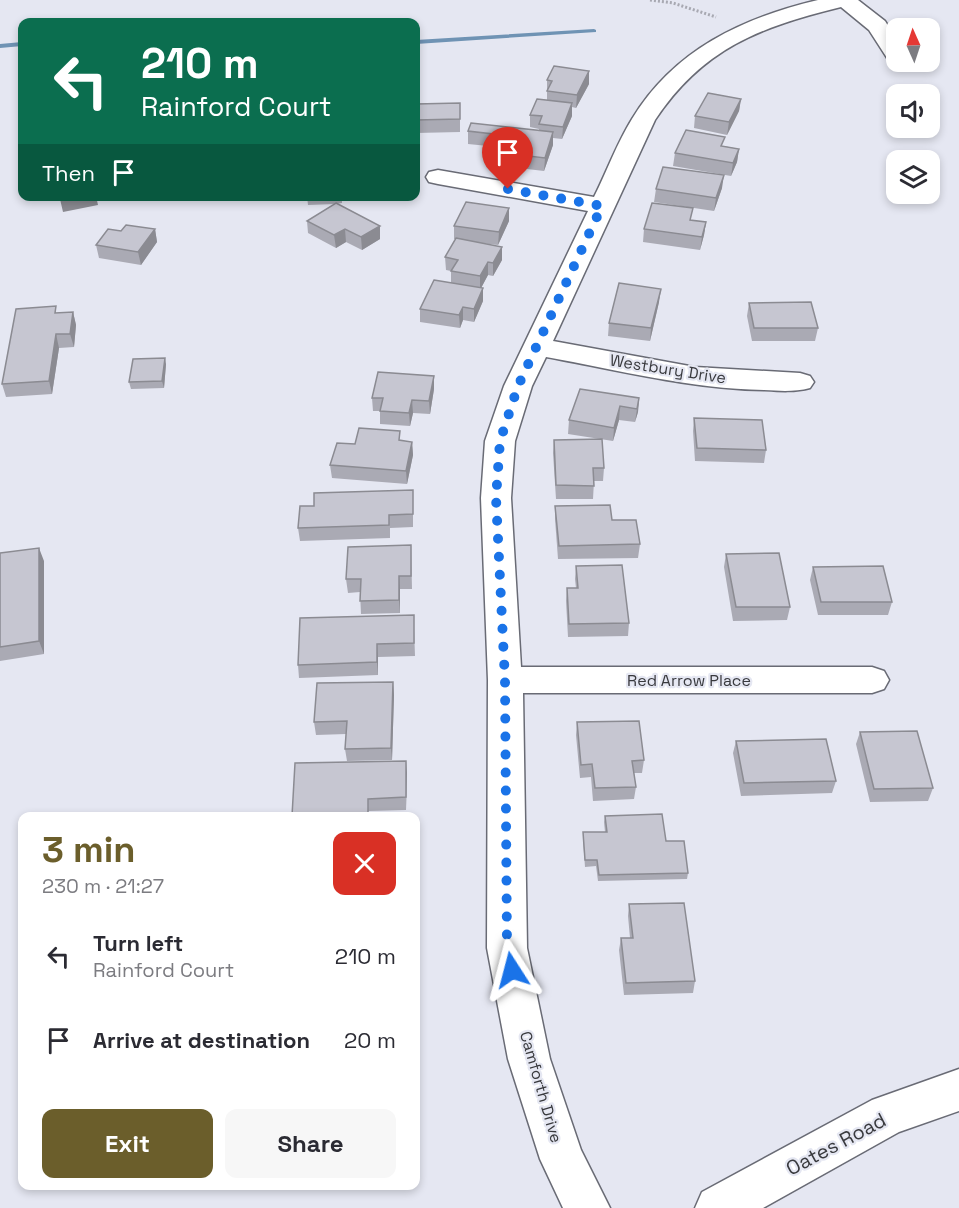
<!DOCTYPE html>
<html lang="en">
<head>
<meta charset="utf-8">
<style>
	body { margin:0; font-family:"Space Grotesk",sans-serif; background:#f7f7f7; color:#2b2b33; height:100vh; display:flex; flex-direction:column; font-size:22px; white-space:nowrap }
	* { box-sizing:border-box; margin:0 }
	p { font-size:20px; color:#7c7c81 }
	.icon { flex:none; width:33px; height:33px; fill:none; stroke:currentColor; stroke-width:2; stroke-linecap:round; stroke-linejoin:round }
	.map { position:relative; flex:1; overflow:hidden }
	.drawer { position:absolute; left:18px; top:812px; width:402px; height:378px; display:flex; flex-direction:column; background:#fff; border-radius:12px; box-shadow:0 3px 9px #0003 }
	.drawer>* { flex:none }
	.top-card { position:absolute; left:18px; top:18px; width:402px; height:183px; border-radius:12px; box-shadow:0 3px 9px #0003; background:#0b6e4f; color:#fff; overflow:hidden }
	.needle { width:39px; rotate:357deg }
	.controls { position:absolute; left:886px; top:18px; display:grid; gap:12px }
	.controls a { display:grid; place-items:center; width:54px; height:54px; border-radius:12px; background:#fff; box-shadow:0 3px 9px #0003; font-size:30px }
	.pin { position:absolute; display:grid; place-items:center; width:51px; height:51px; color:#fff; margin:-62px -26px; border-radius:50% 50% 50% 0; rotate:-45deg; box-shadow:0 0 6px #0007 }
	.pin .icon { rotate:45deg }
	.me { position:absolute; width:66px; margin:-33px; rotate:351deg; stroke-linejoin:round; filter:drop-shadow(0 0 4px #0008) }
	.turn { display:flex; align-items:center; gap:21px; height:126px; padding:0 24px; font-size:27px }
	.turn .icon { width:78px; height:78px; stroke-width:2.5 }
	.turn b { display:block; font-size:42px; line-height:51px }
	.then { display:flex; align-items:center; height:57px; padding:0 24px; background:#0003; gap:12px; font-size:22px }
	.round { display:grid; place-items:center; flex:none; width:63px; height:63px; border-radius:12px; background:#f7f7f7 }
	.summary { display:flex; align-items:center; justify-content:space-between; height:102px; padding:0 24px }
	h1 { font-size:36px; font-weight:700; line-height:45px; color:#6b5e2b }
	.button { display:flex; gap:12px; margin-top:auto; padding:12px 24px }
	.button a { flex:1; height:69px; border-radius:12px; background:#6b5e2b; color:#fff; font-size:24px; font-weight:700; line-height:69px; text-align:center }
	.button a+a { background:#f7f7f7; color:#2b2b33 }
	ul { padding:0; list-style:none }
	li { display:flex; align-items:center; gap:18px; height:84px; padding:0 24px }
	li div { flex:1 }
	li b { display:block; font-size:22px }
	li em { font-style:normal }
	.map>svg:first-child { display:block }
	.lines { fill:none; stroke-linecap:round; stroke-linejoin:round }
	.stream { fill:#6f93b4; fill-rule:evenodd }
	.minor-casing { stroke:#696b75; stroke-width:3 }
	.tertiary-casing { stroke:#696b75; stroke-width:3 }
	.path { stroke:#a8a9b2; stroke-width:3; stroke-dasharray:2 2; stroke-linecap:butt }
	.minor { fill:#fff; fill-rule:evenodd }
	.tertiary { fill:#fff; fill-rule:evenodd }
	.wall { fill:#aaaab4 }
	.shaded-wall { fill:#8b8b92 }
	.building { fill:#c6c6d1; stroke:#8b8b92; stroke-width:1.5 }
	.route { stroke:#1a73e8; stroke-width:10; stroke-dasharray:0 18 }
	.labels { text-anchor:middle; dominant-baseline:central; stroke-width:4.5; stroke-linejoin:round; paint-order:stroke }
	.street-label { font-size:16px; fill:#393a3e; stroke:#e5e7f2 }
	.near-street-label { font-size:20px; fill:#393a3e; stroke:#e5e7f2 }
</style>
</head>
<body>
<div class="map">
<svg width="959" height="1208" viewBox="0 0 959 1208">
	<rect width="100%" height="100%" fill="#e5e7f2"/>
	<g class="lines">
		<!-- stream -->
		<path class="stream" d="M594 29 596 30V32L416 44V40Z
			M22 42V46L0 48V44Z"/>
		<!-- minor casing -->
		<g class="minor-casing">
			<path id="minor" d="M818 0H858L885 21 897 40V62H901L889 61 869 30 841 7C760 27 703 48 655 120L553 341 695 367 800 373 810 376 814 382 810 388C795 392 780 391 764 390 691 389 618 370 546 357L532 386 515 441 511 498 521 667H872L884 671 889 680 884 689 872 693H523L527 948 550 1059 581 1150 610 1208H563L540 1159 508 1059 487 948 488 680 481 498 485 441 504 386 588 211 438 184 429 182 426 177 429 172 438 170 594 197C607 171 617 143 632 119 674 50 742 18 818 0Z"/>
		</g>
		<!-- tertiary casing -->
		<g class="tertiary-casing">
			<path id="tertiary" d="M959 1069V1111L899 1132 763 1208H695L702 1192 872 1100Z"/>
		</g>
		<!-- path -->
		<path class="path" d="M650 0 673 3 716 17"/>
		<!-- minor -->
		<use href="#minor" class="minor"/>
		<!-- tertiary -->
		<use href="#tertiary" class="tertiary"/>
	</g>
	<!-- wall -->
	<path class="wall" d="M589 71V84L576 108 572 107V116L562 139 553 138V145L544 171 486 164V151L488 146 468 144V131H539V129L530 127V115L547 100V80Z
		M741 99 739 111 727 135 694 128 695 116Z
		M460 103V132L416 133V104Z
		M724 146 739 149 737 162 731 176 673 166 675 153Z
		M722 188 714 211 654 202 656 189Z
		M307 196H342V203L336 204 380 226V239L362 250 346 242 336 248 308 233 307 221 335 204 308 205Z
		M509 221 498 245 480 243 502 247V260L493 276 488 275 481 288 483 301 474 322 463 320 460 328 420 322V309L451 283V271L446 270 445 257 456 239H454V226Z
		M706 222 704 235 700 250 643 242 644 229Z
		M155 229 157 242 141 265 99 258 96 245 121 231Z
		M659 302 650 341 608 336 609 323Z
		M749 303 818 328 815 341H752L747 316Z
		M73 312 76 325 74 347 59 348 52 394 6 397 2 384 58 313Z
		M166 364 164 388 131 389 129 382Z
		M434 389 430 414 413 413 410 426 380 424V411H373L372 398Z
		M639 398 638 412 635 422 619 420 613 441 568 434 569 420Z
		M694 418 766 450 764 463 695 461 693 431Z
		M554 440 604 468 603 481H594L593 499H556L553 453Z
		M401 441 412 442 413 455 407 484 332 478 330 465 355 444Z
		M413 490V527L390 528V538L300 541 298 528Z
		M555 506 612 520 640 544 638 558 558 559 555 519Z
		M411 545 412 589H400V613L361 614 360 592 348 593 346 579Z
		M0 553 44 561V654L0 661Z
		M726 554 790 607 787 620 733 621 724 567Z
		M576 566 629 623 628 636 568 637 566 601 567 588H576L575 579Z
		M813 567 892 602 888 615H818L810 580Z
		M414 628 415 656 378 657V675L299 678 298 665Z
		M393 682 394 695 392 760 347 761 345 749 346 734 316 735 314 722Z
		M577 722 644 760 642 773H634L636 787 634 799 593 801 591 777 580 778 576 735Z
		M860 732 933 788 928 801 870 802 856 744Z
		M736 741 836 781 832 793 741 796 733 753Z
		M406 761V810L369 811 292 816Z
		M605 816 666 841 688 873 687 879 598 881 596 866 585 867 583 839V832H605L604 822Z
		M629 904 695 981 693 993 624 995 619 950 621 938H630L628 916Z"/>
	<!-- shaded-wall -->
	<path class="shaded-wall" d="M589 71V84L576 108 577 95Z
		M741 99 739 111 727 135 729 122Z
		M572 103V116L562 139 563 127Z
		M553 132V145L544 171 545 158Z
		M739 149 737 162 731 176 733 163Z
		M724 175 722 188 714 211 716 198Z
		M73 196H96L98 205 63 212 60 199Z
		M509 208V221L498 245 499 232Z
		M706 222 704 235 700 250 702 237Z
		M380 226V239L362 250 361 237Z
		M155 229 157 242 141 265 138 252Z
		M345 229 346 242 336 248 334 235Z
		M502 247V260L493 276V263Z
		M488 262V275L480 290V276Z
		M483 288V301L474 322V309Z
		M661 289 659 302 650 341 651 328Z
		M463 307V320L460 328 459 315Z
		M73 312 76 325 74 347 70 334Z
		M56 334 59 348 52 394 49 381Z
		M165 358 166 364 164 388 162 381Z
		M434 376V389L430 414 429 401Z
		M639 398 638 412 635 422 637 409Z
		M412 400 413 413 410 426 409 413Z
		M620 406 619 420 613 441 614 428Z
		M412 442 413 455 407 484 406 471Z
		M39 548 44 561V654L39 641Z
		M399 576 400 589V613L399 600Z
		M377 644 378 657V675L377 662Z
		M393 682 394 695 392 760 391 748Z
		M406 761 407 773 406 810Z"/>
	<!-- building -->
	<path class="building" d="M554 66 589 71 577 95 547 91 552 81 547 80Z
		M708 93 741 99 729 122 695 116Z
		M537 99 572 103 563 127 539 124 542 116 530 115Z
		M460 103V119L416 120V104Z
		M471 123 553 132 545 158 486 151 493 134 468 131Z
		M686 130 725 137 721 146 739 149 733 163 675 153Z
		M663 167 724 175 716 198 656 189Z
		M59 196H73L60 199Z
		M466 202 509 208 499 232 454 226Z
		M336 203 380 226 361 237 345 229 334 235 307 221Z
		M652 203 693 208 690 220 706 222 702 237 644 229Z
		M126 225 155 229 138 252 96 245 108 229 121 231Z
		M456 238 502 247 493 263 488 262 480 276 451 271 458 260 445 257Z
		M434 280 483 288 474 309 463 307 459 315 420 309Z
		M619 283 661 289 651 328 609 323Z
		M811 302 818 328H754L749 303Z
		M56 306 55 313 73 312 70 334H56L49 381 2 384 16 309Z
		M165 358 162 381 129 382 133 359Z
		M378 372 434 376 429 401 412 400 409 413 380 411 383 398H372Z
		M580 389 639 398 637 409 620 406 614 428 569 420Z
		M694 418 762 420 766 450 697 448Z
		M359 428 400 431 399 440 412 442 406 471 330 465 337 443 355 444Z
		M602 439 604 468H593L594 486 556 485 554 440Z
		M413 490V514L389 515V525L298 528 300 506H314V493Z
		M610 505 612 520H636L640 544 559 546 555 506Z
		M411 545V576H399V600L360 601 361 579H346L348 547Z
		M39 548V641L0 647V553Z
		M779 553 790 607H736L726 554Z
		M622 565 629 623 569 624 567 588H578L576 566Z
		M883 566 892 602H821L813 567Z
		M414 615V643L377 644V662L298 665 300 618Z
		M393 682 391 748 345 749 347 721 314 722 317 683Z
		M639 721 644 760 632 761 636 787 595 788 592 764 581 765 577 722Z
		M917 731 933 788 874 789 860 732Z
		M826 739 836 781 744 783 736 741Z
		M406 761V797L368 799V816H292L295 763Z
		M662 814 666 841H684L688 873 599 875 597 860H585L583 832H607L605 816Z
		M684 903 695 981 626 983 621 938H633L629 904Z"/>
	<g class="lines">
		<!-- route -->
		<path class="route" d="M508 189 602 206 518 386 500 441 496 498 505 680 507 948 512 970"/>
	</g>
	<g class="labels">
		<!-- street labels -->
		<g class="street-label">
			<text transform="translate(668 369) rotate(9)">Westbury Drive</text>
			<text x="689" y="680">Red Arrow Place</text>
			<text transform="translate(541 1087) rotate(74)">Camforth Drive</text>
		</g>
		<!-- near-street labels -->
		<g class="near-street-label">
			<text transform="translate(836 1144) rotate(-28)">Oates Road</text>
		</g>
	</g>
</svg>
<div class="controls">
<a><svg class="needle" viewBox="-14 -14 28 28"><path d="M0-13l5 13h-10z" fill="#e53935"/><path d="M0 13l5-13h-10z" fill="#7c7c81"/></svg></a>
<a><svg class="icon" aria-label="sound" viewBox="0 0 24 24"><path d="M4 9h4l5-4v14l-5-4H4zM17 9q2 3 0 6"/></svg></a>
<a><svg class="icon" aria-label="layers" viewBox="0 0 24 24"><path d="M12 4l9 5-9 5-9-5zM3 14l9 5 9-5"/></svg></a>
</div>
<div class="pin" style="left:508px;top:189px;background:#d93025"><svg class="icon" aria-label="arrive" viewBox="0 0 24 24"><path d="M6 21V4h12l-3 4 3 4H6"/></svg></div>
<svg class="me" style="left:512px;top:970px" viewBox="-20 -20 40 40"><path d="M0-17L14 15 0 8-14 15z" fill="#1a73e8" stroke="#fff" stroke-width="4"/></svg>
<div class="top-card">
<div class="turn"><svg class="icon" aria-label="left" viewBox="0 0 24 24"><path d="M17 20v-9H6M10 6l-5 5 5 5"/></svg><div><b>210 m</b>Rainford Court</div></div>
<div class="then">Then<svg class="icon" aria-label="arrive" viewBox="0 0 24 24"><path d="M6 21V4h12l-3 4 3 4H6"/></svg></div>
</div>
<section class="drawer">
<div class="summary"><div><h1>3 min</h1><p>230 m · 21:27</p></div><a class="round" style="background:#d93025;color:#fff"><svg class="icon" aria-label="close" viewBox="0 0 24 24"><path d="M6 6l12 12M18 6L6 18"/></svg></a></div>
<ul>
<li><svg class="icon" aria-label="left" viewBox="0 0 24 24"><path d="M17 20v-9H6M10 6l-5 5 5 5"/></svg><div><b>Turn left</b><p>Rainford Court</p></div><em>210 m</em></li>
<li><svg class="icon" aria-label="arrive" viewBox="0 0 24 24"><path d="M6 21V4h12l-3 4 3 4H6"/></svg><div><b>Arrive at destination</b></div><em>20 m</em></li>
</ul>
<div class="button"><a>Exit</a><a>Share</a></div>
</section>
</div>
</body>
</html>
